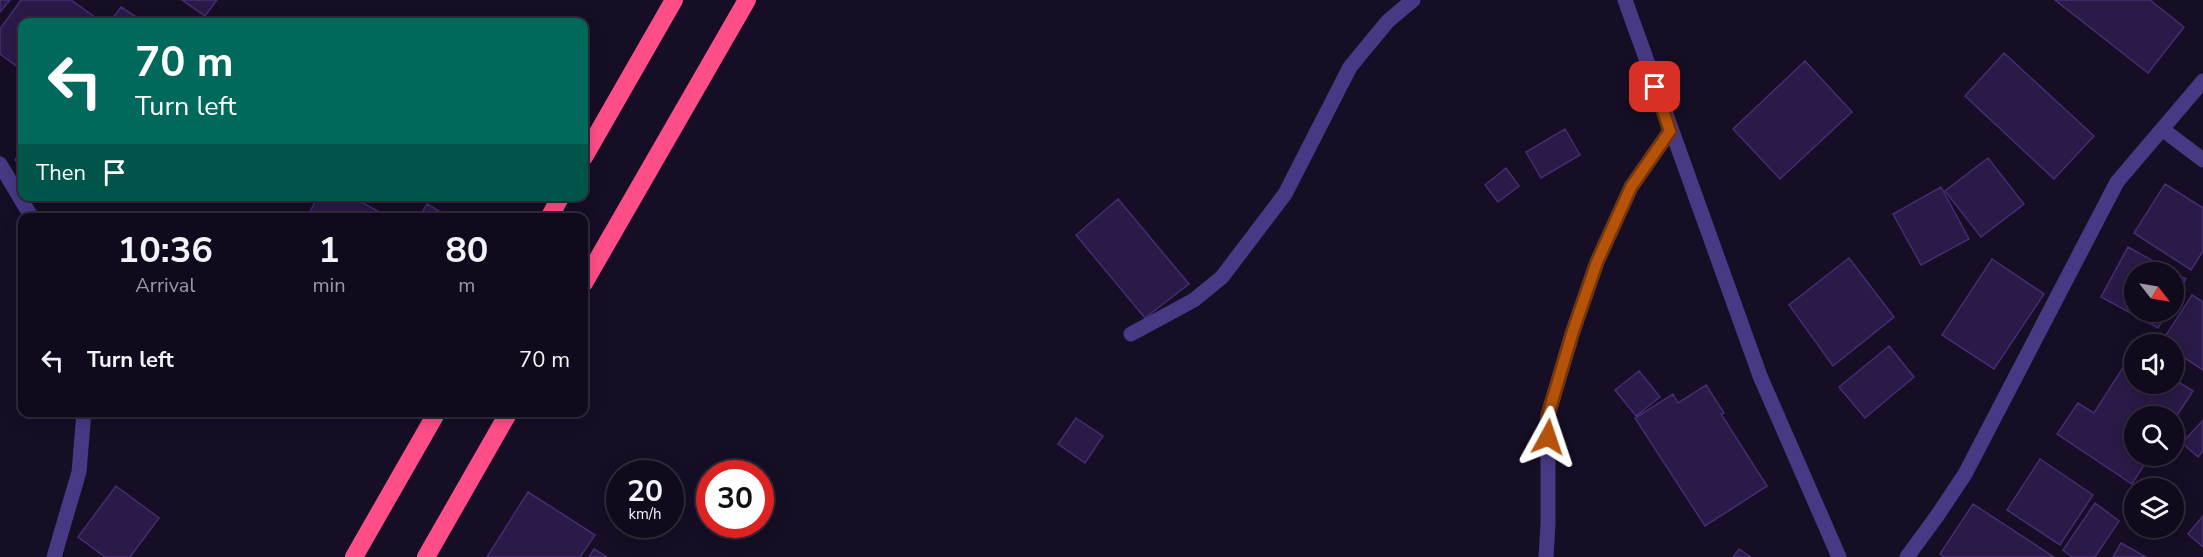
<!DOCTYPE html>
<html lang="en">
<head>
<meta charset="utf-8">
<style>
	body { margin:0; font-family:"Nunito Sans",sans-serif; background:#191325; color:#f1f3f6; height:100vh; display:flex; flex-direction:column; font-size:22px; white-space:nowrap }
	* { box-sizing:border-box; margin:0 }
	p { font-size:20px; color:#9c9aa3 }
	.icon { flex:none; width:33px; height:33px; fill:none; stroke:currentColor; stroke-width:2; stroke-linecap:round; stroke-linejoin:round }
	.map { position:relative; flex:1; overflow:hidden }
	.panel { position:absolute; left:18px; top:213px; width:570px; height:204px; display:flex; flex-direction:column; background:#100a1c; border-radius:12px; box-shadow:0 3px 15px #0003,0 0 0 2px #302b3b }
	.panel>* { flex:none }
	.top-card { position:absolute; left:18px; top:18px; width:570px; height:183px; border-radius:12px; box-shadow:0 3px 15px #0003,0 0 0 2px #302b3b; background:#00695c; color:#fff; overflow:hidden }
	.needle { width:39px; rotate:121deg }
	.tools { position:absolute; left:2124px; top:262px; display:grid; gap:12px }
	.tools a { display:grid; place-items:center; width:60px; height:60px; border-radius:50%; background:#100a1c; box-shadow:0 3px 15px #0003,0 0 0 2px #302b3b; font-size:30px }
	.speed { position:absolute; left:606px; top:460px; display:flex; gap:12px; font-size:30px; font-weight:700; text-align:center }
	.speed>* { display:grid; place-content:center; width:78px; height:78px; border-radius:50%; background:#100a1c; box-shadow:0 3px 15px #0003,0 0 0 2px #302b3b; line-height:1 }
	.speed small { font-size:15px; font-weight:400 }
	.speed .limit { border:9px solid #d22; background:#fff; color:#111 }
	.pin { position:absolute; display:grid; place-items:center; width:51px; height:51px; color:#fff; margin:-26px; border-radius:12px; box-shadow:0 3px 9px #0006 }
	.me { position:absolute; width:66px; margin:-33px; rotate:5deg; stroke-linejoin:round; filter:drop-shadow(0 0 4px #0008) }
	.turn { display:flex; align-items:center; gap:21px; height:126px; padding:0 18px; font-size:27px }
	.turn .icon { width:78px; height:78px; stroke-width:2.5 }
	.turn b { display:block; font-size:42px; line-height:51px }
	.then { display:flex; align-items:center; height:57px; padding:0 18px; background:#0003; gap:12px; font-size:22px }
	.eta { display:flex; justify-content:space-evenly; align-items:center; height:102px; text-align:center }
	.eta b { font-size:36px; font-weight:700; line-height:42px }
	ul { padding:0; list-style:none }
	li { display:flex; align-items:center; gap:18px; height:90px; padding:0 18px }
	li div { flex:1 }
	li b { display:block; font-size:22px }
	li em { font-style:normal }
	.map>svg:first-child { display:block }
	.building { fill:#2a1a47; stroke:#452c73; stroke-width:1.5 }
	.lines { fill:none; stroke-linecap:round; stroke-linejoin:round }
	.street { stroke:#483985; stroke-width:15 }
	.highway { stroke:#ff4e87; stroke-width:18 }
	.route-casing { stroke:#753606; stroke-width:15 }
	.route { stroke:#b45309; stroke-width:10 }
</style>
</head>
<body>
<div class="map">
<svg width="2203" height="557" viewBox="0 0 2203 557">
	<rect width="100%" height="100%" fill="#160e25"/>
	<!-- building -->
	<path class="building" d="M0 0H10L0 12Z
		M21 0H71L102 22H22V70L0 54V29Z
		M182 0H217L205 16Z
		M2055 0H2150L2184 27 2148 73Z
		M121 7 144 22H110Z
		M2004 53 2094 136 2054 179 1965 96Z
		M1805 61 1852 112 1780 179 1733 129Z
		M1565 129 1580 155 1541 178 1526 152Z
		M22 149V165L15 160Z
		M1988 158 2024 204 1981 237 1945 191Z
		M1506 168 1519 186 1498 202 1485 185Z
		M2165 184 2203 208V251L2191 270 2134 233Z
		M1941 187 1969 239 1921 265 1893 214Z
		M318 196H366L363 203 390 218H311L308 216Z
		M1118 199 1189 284 1145 318 1076 235Z
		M427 204 448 216 447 218H419Z
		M2128 247 2186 279 2174 300V273H2134V312H2167L2158 328 2101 297Z
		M1849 258 1894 317 1833 366 1789 305Z
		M1992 259 2044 294 1994 369 1942 335Z
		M2192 295 2203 302V370L2174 351V345L2161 343Z
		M1889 346 1914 377 1865 418 1839 387Z
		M2133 352 2134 384H2174V379L2193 391 2174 420V417H2134V456H2150L2132 484 2057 434 2078 403 2094 413Z
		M1639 371 1660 397 1636 416 1615 390Z
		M1706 385 1724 413 1721 414 1767 486 1705 526 1635 418 1673 394 1678 403Z
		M1076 418 1103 436 1085 463 1058 444Z
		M2203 420V451L2198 457 2182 443Z
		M2040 459 2093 495 2060 545 2007 510Z
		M116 486 159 518 130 557H105L78 537Z
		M528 492 595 535 580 557H487Z
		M2095 503 2119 521 2095 557H2072L2063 550Z
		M1973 504 2054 557H1944L1940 554Z
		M2203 516V547L2188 534Z
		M2121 543 2146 557H2113Z
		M594 549 607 557H589Z
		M1739 549 1751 557H1733Z"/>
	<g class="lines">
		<!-- street -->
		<path class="street" d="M1625 0 1760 376 1839 557
			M2162 129 2203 160
			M0 164 32 218
			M1131 334 1194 300 1222 277 1285 194 1350 67 1388 21 1413 0
			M54 557 79 472 84 412
			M1546 557 1548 524V415L1573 331 1597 262 1631 187 1670 131
			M1907 557 1937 516 1965 474 2117 182 2203 81"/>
		<!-- highway -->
		<path class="highway" d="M584 157 674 0
			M549 218 561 196
			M584 283 747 0
			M354 557 437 412
			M426 557 509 412"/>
	</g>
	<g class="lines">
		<!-- route casing -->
		<g class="route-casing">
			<path id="route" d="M1548 437V415L1573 331 1597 262 1631 187 1670 131 1655 87"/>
		</g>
		<!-- route -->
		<use href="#route" class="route"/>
	</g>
</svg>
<div class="tools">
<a><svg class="needle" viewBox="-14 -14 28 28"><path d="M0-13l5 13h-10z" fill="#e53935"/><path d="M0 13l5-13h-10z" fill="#9c9aa3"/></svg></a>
<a><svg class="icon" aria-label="sound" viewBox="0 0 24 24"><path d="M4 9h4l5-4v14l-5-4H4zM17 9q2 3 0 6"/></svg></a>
<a><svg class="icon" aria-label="search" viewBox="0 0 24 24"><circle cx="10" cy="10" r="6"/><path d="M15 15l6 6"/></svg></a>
<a><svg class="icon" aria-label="layers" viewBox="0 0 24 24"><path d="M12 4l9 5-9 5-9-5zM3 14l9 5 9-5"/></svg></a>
</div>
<div class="speed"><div>20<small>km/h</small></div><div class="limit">30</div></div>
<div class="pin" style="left:1655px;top:87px;background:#d93025"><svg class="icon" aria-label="arrive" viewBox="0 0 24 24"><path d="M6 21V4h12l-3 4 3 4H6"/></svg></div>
<svg class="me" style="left:1548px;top:437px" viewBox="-20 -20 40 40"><path d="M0-17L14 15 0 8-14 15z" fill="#b45309" stroke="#fff" stroke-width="4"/></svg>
<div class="top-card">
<div class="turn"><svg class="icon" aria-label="left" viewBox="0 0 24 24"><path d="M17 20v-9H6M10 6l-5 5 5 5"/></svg><div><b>70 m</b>Turn left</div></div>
<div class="then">Then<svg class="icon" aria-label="arrive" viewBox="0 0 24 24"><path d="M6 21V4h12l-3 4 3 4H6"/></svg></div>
</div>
<section class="panel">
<div class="eta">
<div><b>10:36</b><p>Arrival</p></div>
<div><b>1</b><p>min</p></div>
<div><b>80</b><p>m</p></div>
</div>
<ul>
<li><svg class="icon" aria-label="left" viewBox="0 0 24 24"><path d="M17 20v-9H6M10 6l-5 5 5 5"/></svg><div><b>Turn left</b></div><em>70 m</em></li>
</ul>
</section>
</div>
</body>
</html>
